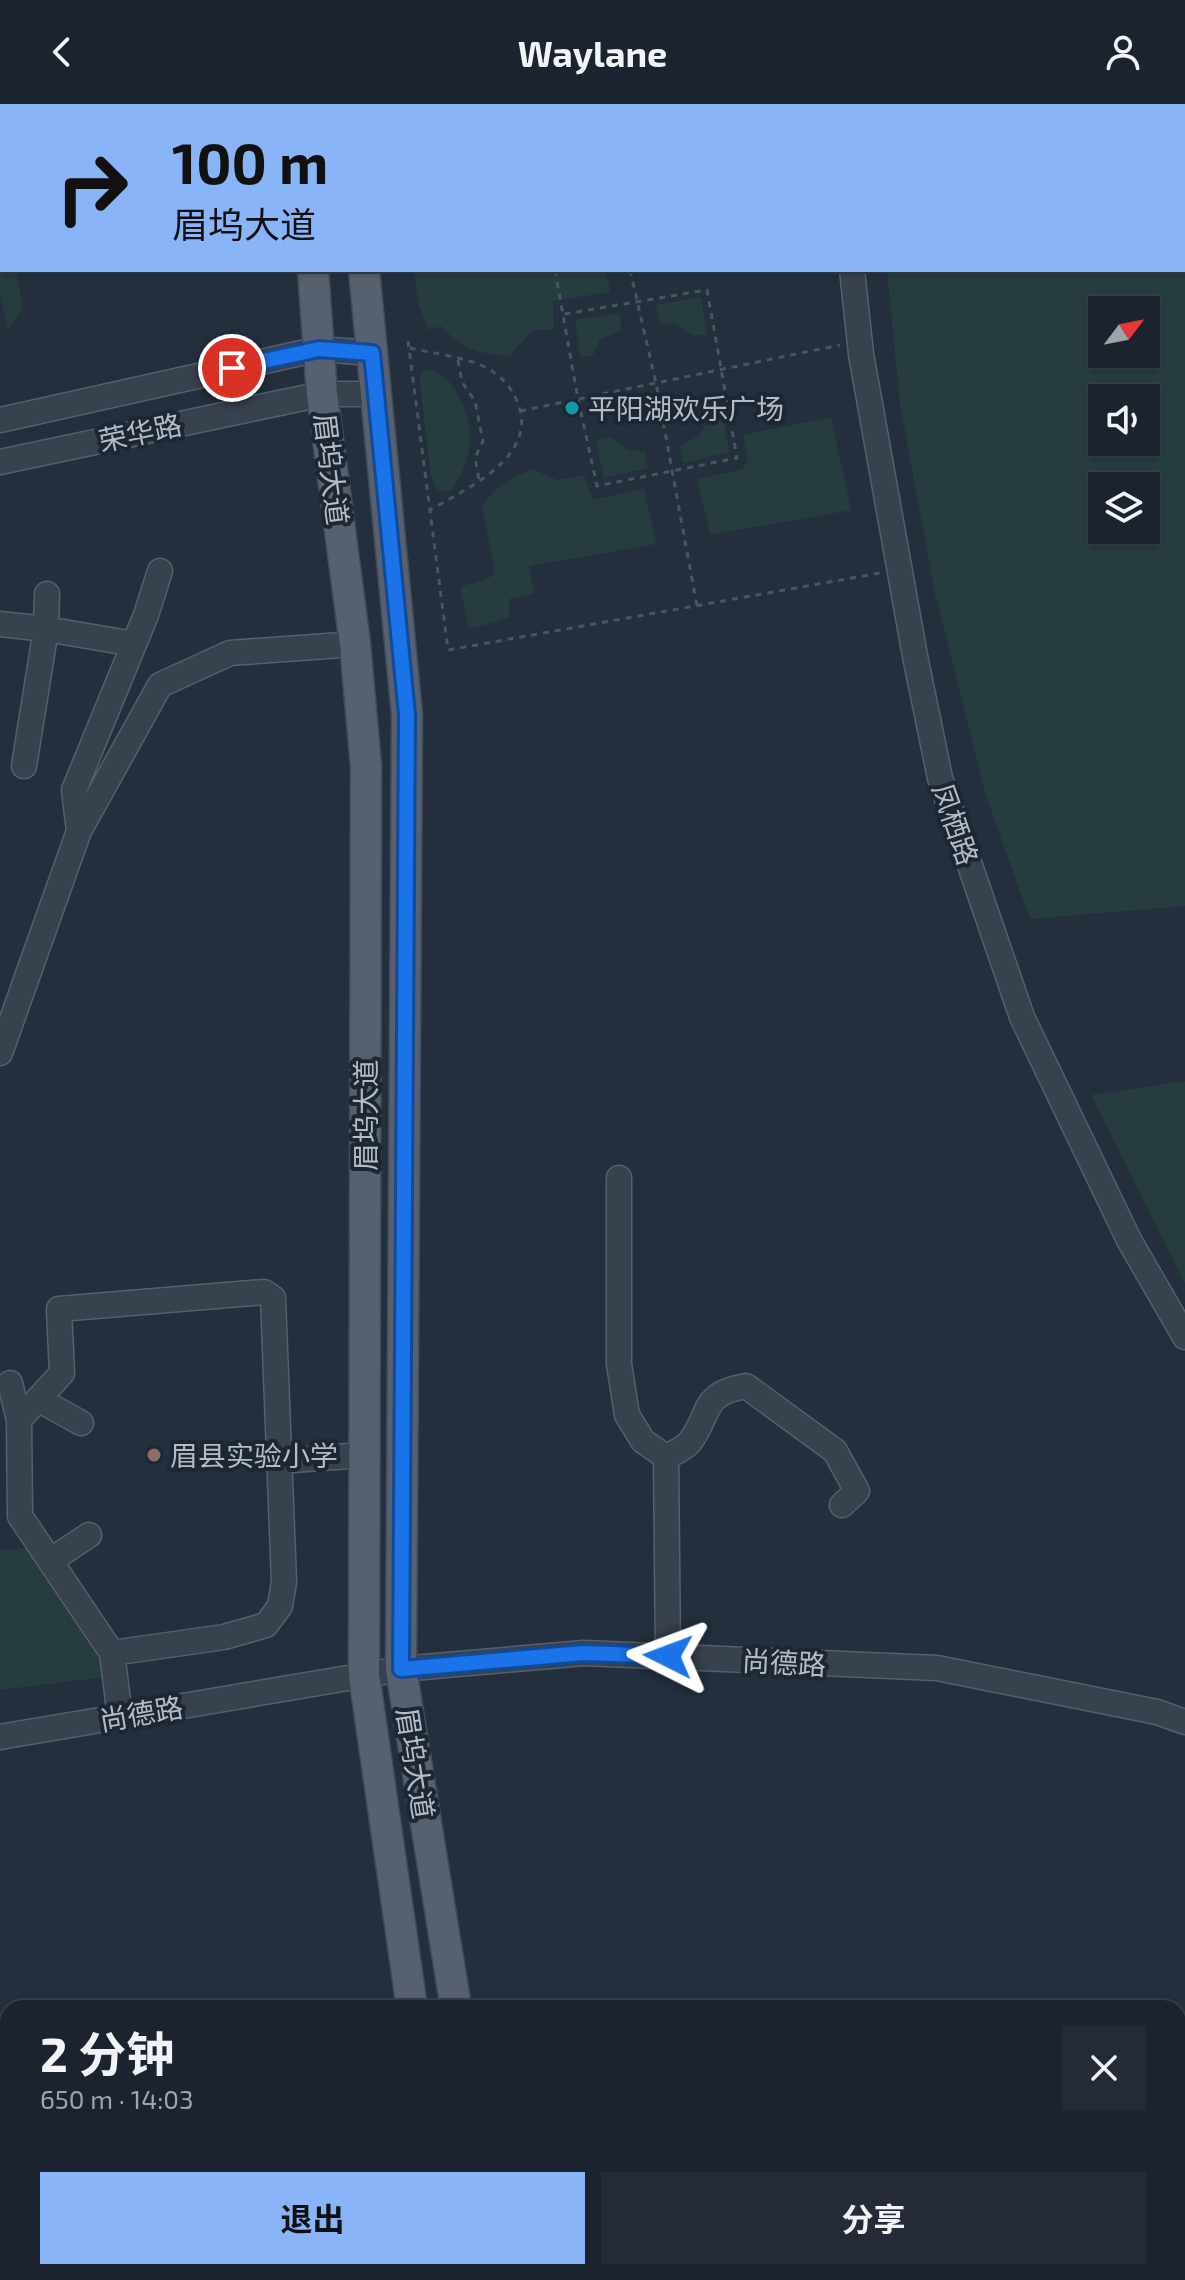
<!DOCTYPE html>
<html lang="zh">
<head>
<meta charset="utf-8">
<style>
	body { margin:0; font-family:"Exo 2","Noto Sans SC",sans-serif; background:#242b36; color:#f1f3f6; height:100vh; display:flex; flex-direction:column; font-size:30px; white-space:nowrap }
	* { box-sizing:border-box; margin:0 }
	p { font-size:26px; color:#a0a4aa }
	.icon { flex:none; width:44px; height:44px; fill:none; stroke:currentColor; stroke-width:2; stroke-linecap:round; stroke-linejoin:round }
	.map { position:relative; flex:1; overflow:hidden }
	.sheet { position:absolute; left:0px; top:1896px; width:1186px; height:280px; display:flex; flex-direction:column; background:#1b232e; border-radius:24px 24px 0 0; box-shadow:0 2px 6px #0004,0 0 0 2px #39404a }
	.sheet>* { flex:none }
	.guide { position:absolute; left:0px; top:0px; width:1186px; height:168px; box-shadow:0 2px 6px #0004,0 0 0 2px #39404a; background:#8ab4f8; color:#111; overflow:hidden }
	.needle { width:52px; rotate:58deg }
	.controls { position:absolute; left:1088px; top:192px; display:grid; gap:16px }
	.controls a { display:grid; place-items:center; width:72px; height:72px; border-radius:0px; background:#1b232e; box-shadow:0 2px 6px #0004,0 0 0 2px #39404a; font-size:40px }
	.pin { position:absolute; display:grid; place-items:center; width:68px; height:68px; color:#fff; margin:-34px; border:4px solid #fff; border-radius:50%; box-shadow:0 2px 8px #0007 }
	.me { position:absolute; width:88px; margin:-44px; rotate:273deg; stroke-linejoin:round; filter:drop-shadow(0 0 6px #0008) }
	.turn { display:flex; align-items:center; gap:28px; height:168px; padding:0 40px; font-size:36px }
	.turn .icon { width:104px; height:104px; stroke-width:2.5 }
	.turn b { display:block; font-size:56px; line-height:68px }
	.round { display:grid; place-items:center; flex:none; width:84px; height:84px; border-radius:0px; background:#242b36 }
	.overview { display:flex; align-items:center; justify-content:space-between; height:136px; padding:0 40px }
	h1 { font-size:48px; font-weight:700; line-height:60px }
	.action { display:flex; gap:16px; margin-top:auto; padding:16px 40px }
	.action a { flex:1; height:92px; border-radius:0px; background:#8ab4f8; color:#111; font-size:32px; font-weight:700; line-height:92px; text-align:center }
	.action a+a { background:#242b36; color:#f1f3f6 }
	header { display:flex; justify-content:space-between; align-items:center; height:104px; padding:0 40px; background:#1b232e; font-size:36px; font-weight:700 }
	.map>svg:first-child { display:block }
	.green { fill:#263c3f; fill-rule:evenodd }
	.lines { fill:none; stroke-linecap:round; stroke-linejoin:round }
	.minor-casing { stroke:#565f6c; stroke-width:27 }
	.major-casing { stroke:#414a57; stroke-width:33 }
	.path { stroke:#44595c; stroke-width:3; stroke-dasharray:6 6; stroke-linecap:butt }
	.minor { stroke:#38414e; stroke-width:24 }
	.major { stroke:#56606e; stroke-width:30 }
	.route-casing { stroke:#114b97; stroke-width:20 }
	.route { stroke:#1a73e8; stroke-width:14 }
	.culture-dot { fill:#0f9aa8; stroke:#1d2633; stroke-width:3 }
	.education-dot { fill:#8d6e63; stroke:#1d2633; stroke-width:3 }
	.labels { text-anchor:middle; dominant-baseline:central; stroke-width:8; stroke-linejoin:round; paint-order:stroke }
	.poi-label { font-size:28px; fill:#b4bcc9; stroke:#1d2633; text-anchor:start }
	.street-label { font-size:28px; fill:#b4bcc9; stroke:#1d2633 }
</style>
</head>
<body>
<header><svg class="icon" aria-label="back" viewBox="0 0 24 24"><path d="M15 5l-7 7 7 7"/></svg>Waylane<svg class="icon" aria-label="person" viewBox="0 0 24 24"><circle cx="12" cy="8" r="4"/><path d="M4 21q1-7 8-7t8 7"/></svg></header>
<div class="map">
<svg width="1185" height="2176" viewBox="0 0 1185 2176">
	<rect width="100%" height="100%" fill="#242f3e"/>
	<!-- green -->
	<path class="green" d="M0 0 12 2H2V166H16L23 204 8 227 0 190Z
		M871 0H1185V802L1030 815 985 689 935 490 900 300 887 166H1184V2ZM1102 206H1146V250H1102ZM1102 294H1146V338H1102ZM1102 382H1146V426H1102Z
		M414 166H606L610 188 553 197 554 226H534L509 252C477 249 463 246 441 222L428 226 418 198Z
		M701 193 707 230 694 232 676 220 659 219 656 201Z
		M619 209 622 227 600 235 593 251 580 253 575 216Z
		M426 265C454 268 471 310 470 336 470 354 461 370 453 385L444 388 437 385 431 371 420 280V272Z
		M723 312 729 348 683 359 680 342 699 332 710 314Z
		M831 313 851 406 710 431 697 375 741 366 748 356 743 331Z
		M610 333 627 346 645 348 648 364 604 374 596 337Z
		M533 365 557 376 584 371 593 396 644 384 656 440 529 462 534 489 509 495V514L469 525 460 483 487 475 495 469 482 402C498 380 509 375 533 365Z
		M1185 977V1180L1091 991Z
		M26 1444 98 1548 105 1573 0 1586V1446Z"/>
	<g class="lines">
		<!-- minor casing -->
		<g class="minor-casing">
			<path id="minor" d="M684 0 685 2
				M840 0V2
				M236 2 237 0
				M852 166 861 250 915 552 940 674 1022 913 1129 1136 1185 1233
				M0 316 319 245 372 249
				M0 358 322 290H376
				M0 520 46 525 134 540
				M24 662 46 525 47 490
				M79 727 74 686 146 511 160 467
				M0 949 79 727 160 581 230 549 355 540
				M619 1074V1260L627 1311 643 1337 666 1353C674 1349 683 1345 689 1339 712 1310 699 1290 746 1282L835 1347 857 1387 842 1401
				M10 1279 19 1316 20 1412 112 1549 120 1613
				M38 1295 81 1319
				M19 1316 62 1269 59 1205 264 1188 273 1194 284 1478 280 1502 266 1521 224 1533 112 1549
				M666 1353 668 1552
				M278 1357 364 1351
				M50 1457 89 1431
				M0 1633 401 1565 584 1549 937 1564 1157 1608 1185 1618
				M643 2168 644 2176
				M717 2168V2176"/>
		</g>
		<!-- major casing -->
		<g class="major-casing">
			<path id="major" d="M301 0V2
				M348 0V2
				M313 166 322 290 355 540 366 662 364 1571 412 1904
				M364 166 407 611 401 1565 456 1904
				M450 2168 451 2176
				M498 2168 499 2176"/>
		</g>
		<!-- path -->
		<path class="path" d="M443 0V2
			M570 0 571 2
			M627 0 628 2
			M555 166 578 295 597 382 737 354 707 186 564 210
			M630 166 656 279 697 502
			M408 237 448 546 880 469
			M410 244C432 249 463 253 483 262 501 271 512 283 519 302 536 354 466 385 430 406
			M458 256 462 278 475 297 483 337 475 354 479 376
			M520 307 840 241"/>
		<!-- minor -->
		<use href="#minor" class="minor"/>
		<!-- major -->
		<use href="#major" class="major"/>
	</g>
	<g class="lines">
		<!-- route casing -->
		<g class="route-casing">
			<path id="route" d="M232 264 319 245 372 249 407 611 401 1565 584 1549 668 1552"/>
		</g>
		<!-- route -->
		<use href="#route" class="route"/>
	</g>
	<!-- markers -->
	<circle class="culture-dot" cx="572" cy="304" r="8"/>
	<circle class="education-dot" cx="154" cy="1351" r="8"/>
	<g class="labels">
		<!-- poi labels -->
		<g class="poi-label">
			<text x="588" y="304">平阳湖欢乐广场</text>
			<text x="170" y="1351">眉县实验小学</text>
		</g>
		<!-- street labels -->
		<g class="street-label">
			<text transform="translate(140 328) rotate(-12)">荣华路</text>
			<text transform="translate(332 365) rotate(83)">眉坞大道</text>
			<text transform="translate(956 720) rotate(71)">凤栖路</text>
			<text transform="translate(365 1011) rotate(-90)">眉坞大道</text>
			<text transform="translate(784 1558) rotate(3)">尚德路</text>
			<text transform="translate(141 1609) rotate(-10)">尚德路</text>
			<text transform="translate(416 1659) rotate(81)">眉坞大道</text>
		</g>
	</g>
</svg>
<div class="controls">
<a><svg class="needle" viewBox="-14 -14 28 28"><path d="M0-13l5 13h-10z" fill="#e53935"/><path d="M0 13l5-13h-10z" fill="#a0a4aa"/></svg></a>
<a><svg class="icon" aria-label="sound" viewBox="0 0 24 24"><path d="M4 9h4l5-4v14l-5-4H4zM17 9q2 3 0 6"/></svg></a>
<a><svg class="icon" aria-label="layers" viewBox="0 0 24 24"><path d="M12 4l9 5-9 5-9-5zM3 14l9 5 9-5"/></svg></a>
</div>
<div class="pin" style="left:232px;top:264px;background:#d93025"><svg class="icon" aria-label="arrive" viewBox="0 0 24 24"><path d="M6 21V4h12l-3 4 3 4H6"/></svg></div>
<svg class="me" style="left:668px;top:1552px" viewBox="-20 -20 40 40"><path d="M0-17L14 15 0 8-14 15z" fill="#1a73e8" stroke="#fff" stroke-width="4"/></svg>
<div class="guide">
<div class="turn"><svg class="icon" aria-label="right" viewBox="0 0 24 24"><path d="M7 20v-9h11M14 6l5 5-5 5"/></svg><div><b>100 m</b>眉坞大道</div></div>
</div>
<section class="sheet">
<div class="overview"><div><h1>2 分钟</h1><p>650 m · 14:03</p></div><a class="round"><svg class="icon" aria-label="close" viewBox="0 0 24 24"><path d="M6 6l12 12M18 6L6 18"/></svg></a></div>
<div class="action"><a>退出</a><a>分享</a></div>
</section>
</div>
</body>
</html>
